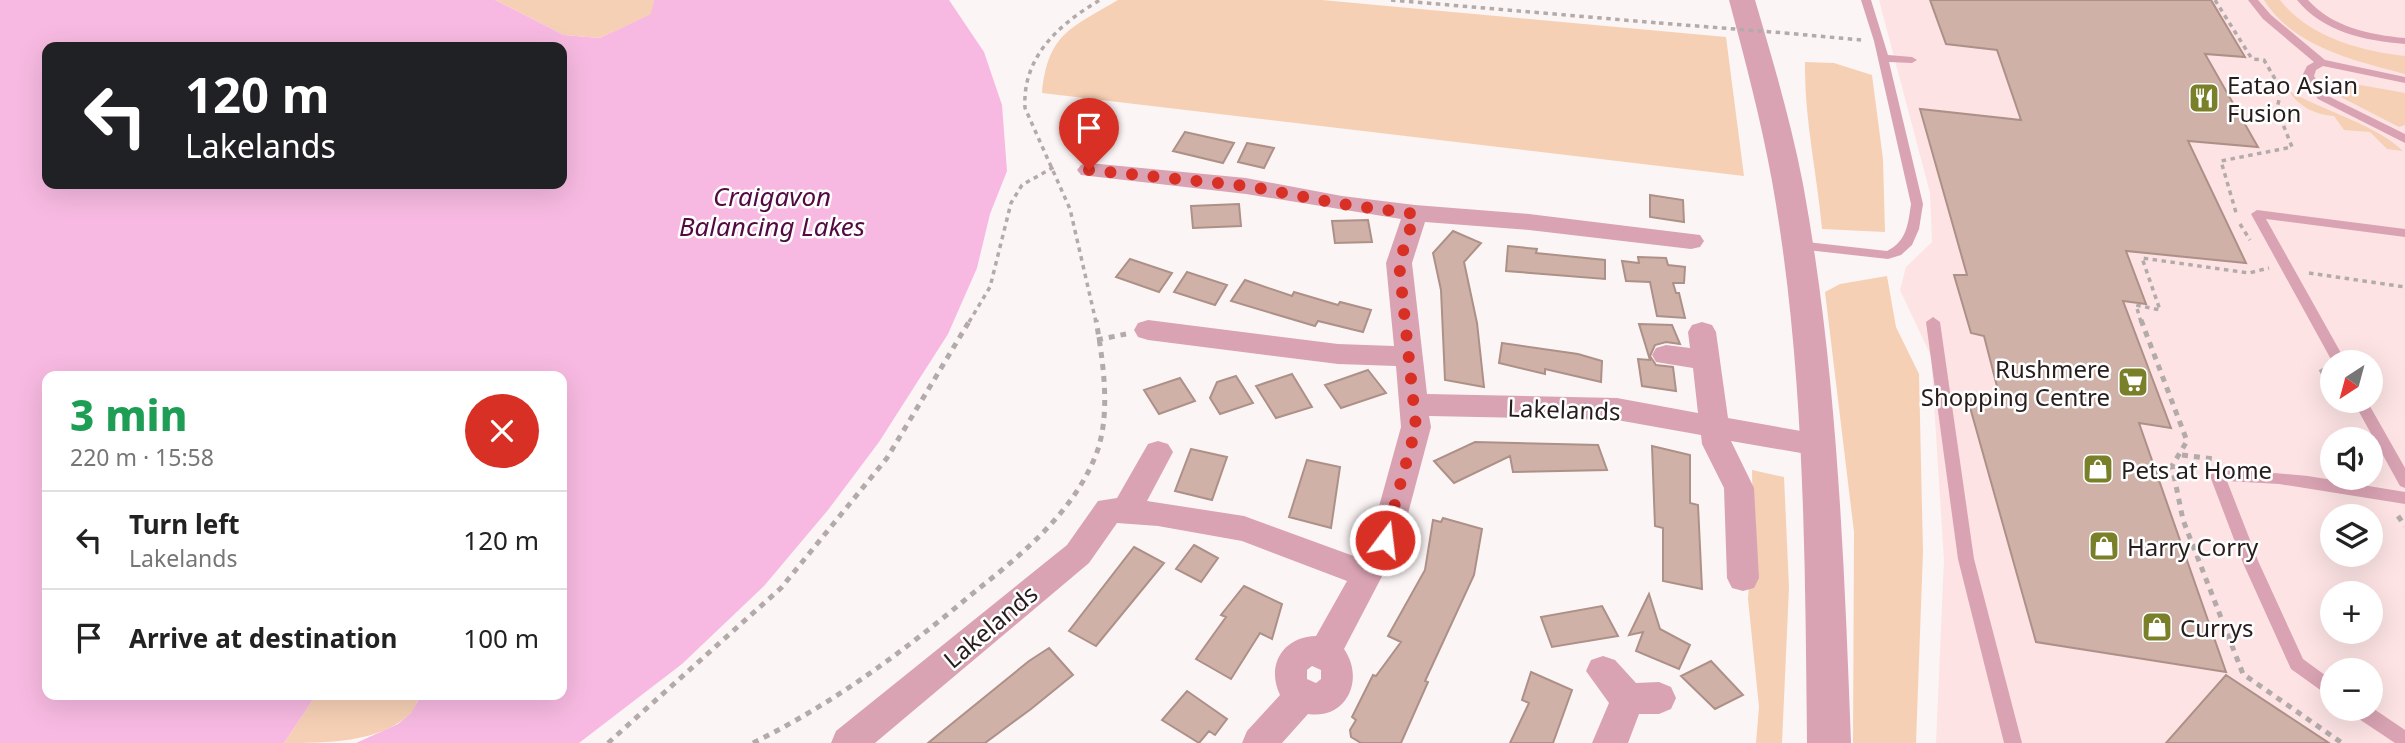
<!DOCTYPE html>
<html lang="en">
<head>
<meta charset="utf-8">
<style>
	body { margin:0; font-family:"Noto Sans",sans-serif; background:#f6f6f6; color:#222; height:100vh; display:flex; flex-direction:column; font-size:26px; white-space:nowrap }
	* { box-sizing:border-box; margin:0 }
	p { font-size:23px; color:#767676 }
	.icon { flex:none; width:38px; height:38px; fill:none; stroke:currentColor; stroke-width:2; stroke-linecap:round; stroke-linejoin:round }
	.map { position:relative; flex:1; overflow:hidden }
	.details { position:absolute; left:42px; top:371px; width:525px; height:329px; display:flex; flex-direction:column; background:#fff; border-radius:14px; box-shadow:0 7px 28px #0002 }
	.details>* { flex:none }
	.guide { position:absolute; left:42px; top:42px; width:525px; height:147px; border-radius:14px; box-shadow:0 7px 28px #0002; background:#202124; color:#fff; overflow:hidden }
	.needle { width:46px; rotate:216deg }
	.fabs { position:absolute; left:2320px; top:350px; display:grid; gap:14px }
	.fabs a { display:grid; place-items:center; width:63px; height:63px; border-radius:50%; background:#fff; box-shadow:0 7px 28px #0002; font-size:35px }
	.pin { position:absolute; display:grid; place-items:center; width:60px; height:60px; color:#fff; margin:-72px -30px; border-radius:50% 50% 50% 0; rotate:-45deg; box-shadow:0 0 7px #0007 }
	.pin .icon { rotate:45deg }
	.me { position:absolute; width:77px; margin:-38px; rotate:15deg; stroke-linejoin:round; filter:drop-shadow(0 0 5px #0008) }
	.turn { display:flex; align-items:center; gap:24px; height:147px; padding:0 28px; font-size:32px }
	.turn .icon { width:91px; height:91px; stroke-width:2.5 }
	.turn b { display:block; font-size:49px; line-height:60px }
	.round { display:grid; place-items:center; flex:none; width:74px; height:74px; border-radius:37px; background:#f6f6f6 }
	.summary { display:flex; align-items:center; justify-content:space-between; height:119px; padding:0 28px }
	h1 { font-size:42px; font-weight:800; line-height:52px; color:#1e9e55 }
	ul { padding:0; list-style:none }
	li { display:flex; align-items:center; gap:21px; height:98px; padding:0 28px; border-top:2px solid #e0e0e0 }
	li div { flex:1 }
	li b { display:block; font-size:26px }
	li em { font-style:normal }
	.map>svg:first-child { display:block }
	.built { fill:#fde3e3; fill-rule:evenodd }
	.green { fill:#f6d0b5 }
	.water { fill:#f7b9e1; fill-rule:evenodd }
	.building { fill:#cfb1a8; stroke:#ad9087; stroke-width:2 }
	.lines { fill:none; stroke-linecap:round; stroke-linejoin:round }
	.path-far1 { stroke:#b3aaaa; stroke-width:3.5; stroke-dasharray:4.5 4.5; stroke-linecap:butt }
	.path { stroke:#b3aaaa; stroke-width:5; stroke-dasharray:6 6; stroke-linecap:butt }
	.service { fill:#d9a3b3; fill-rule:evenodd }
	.minor { fill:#d9a3b3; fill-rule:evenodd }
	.tertiary { fill:#d9a3b3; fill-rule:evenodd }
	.path-bridge { stroke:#b3aaaa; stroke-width:3.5; stroke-dasharray:4.5 4.5; stroke-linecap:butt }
	.route { stroke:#d93025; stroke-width:12; stroke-dasharray:0 21.6 }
	.labels { text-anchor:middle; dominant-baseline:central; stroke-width:5; stroke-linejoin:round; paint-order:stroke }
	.poi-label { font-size:24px; fill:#281d1d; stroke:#fff; text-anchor:start }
	.street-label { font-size:24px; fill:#281d1d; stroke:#fff }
	.water-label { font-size:26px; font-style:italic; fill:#520a40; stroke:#fff }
</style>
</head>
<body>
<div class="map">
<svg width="2405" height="743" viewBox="0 0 2405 743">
	<rect width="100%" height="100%" fill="#fcf5f5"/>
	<!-- built -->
	<path class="built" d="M1879 0H2405V743H1936L1944 560 1931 356 1900 290 1906 267 1932 242 1930 193ZM2333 362H2371V401H2333ZM2333 439H2371V478H2333ZM2333 516H2371V555H2333ZM2333 593H2371V632H2333ZM2333 670H2371V709H2333Z"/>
	<!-- green -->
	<path class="green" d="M495 0H654L652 14 600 38 564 35Z
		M1118 0H1322L1726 37 1744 176 1042 93C1048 33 1071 28 1118 0Z
		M2264 0H2280C2309 37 2360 51 2405 56V74C2355 61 2293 47 2264 0Z
		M1805 62 1834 63 1872 75 1883 159 1885 232 1822 229C1817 173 1804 118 1805 62Z
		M2344 82 2405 93V125L2399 127 2329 91V85Z
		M2289 91C2322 110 2378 126 2403 151L2387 149 2370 132 2344 130 2334 116C2316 115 2299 107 2289 91Z
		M1887 276 1896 327 1919 374 1923 551 1916 743H1853L1854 532 1825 292 1840 284Z
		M1752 470 1784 477 1789 587 1782 743H1756L1759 707 1748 599 1753 531Z
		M316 695H421C416 701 415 709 410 714 379 743 326 743 284 743Z"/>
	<!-- water -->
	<path class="water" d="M0 0H495L564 35 600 38 651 14 654 0H949L984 52 1002 105 1007 171 990 214 977 268 948 334 879 442 828 510 764 586 682 664 579 743H356L398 724 411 713 421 695H562V376H47V695H316L284 743H0ZM47 47H562V184H47Z"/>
	<!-- building -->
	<path class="building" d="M1930 0H2211L2245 57 2205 54 2258 147 2188 141 2246 263 2126 251 2146 304 2123 301 2171 428 2139 423 2226 672 2036 642 1966 393 2000 398 1984 336 1971 333 1954 275H1967L1920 109 2021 120 1997 50 1946 44Z
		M1185 132 1234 143 1223 163 1173 151Z
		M1247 143 1274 148 1264 168 1238 162Z
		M1650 195 1683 200 1684 222 1650 217Z
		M1239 204 1241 226 1193 228 1191 206Z
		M1368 220 1372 242 1335 243 1332 221Z
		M1453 231 1481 243 1464 262 1477 323 1484 387 1445 380 1441 290 1433 253Z
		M1508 246 1537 249 1536 253 1605 260V279L1506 271Z
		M1638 257 1666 258 1668 265 1685 267 1684 283H1673L1676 293H1679L1685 318 1657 316 1650 282 1626 281 1622 261 1639 263Z
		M1130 259 1172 273 1159 292 1116 277Z
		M1187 272 1227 285 1215 305 1174 292Z
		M1245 280 1292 296 1294 292 1338 305 1340 302 1371 310 1363 332 1318 321 1315 326 1231 301Z
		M1639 324 1672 325 1680 344 1666 342 1655 345 1650 356 1656 365 1673 367 1676 391 1642 386 1638 359 1650 360Z
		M1502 343 1578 354 1602 361 1601 382 1545 369V374L1499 363Z
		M1368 370 1386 393 1341 408 1325 385Z
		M1292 374 1312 407 1276 418 1256 386Z
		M1236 376 1253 403 1220 414 1210 398 1217 382Z
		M1180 378 1195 401 1159 414 1144 390Z
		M1475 442 1598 445 1607 470 1513 472 1510 456 1454 483 1434 461Z
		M1652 446 1690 455V503L1698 505 1702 589 1663 581V528L1655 526Z
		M1191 449 1227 457 1212 500 1175 491Z
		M1307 460 1340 467 1331 528 1289 517Z
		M1443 518 1482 529 1474 575 1425 681 1428 682 1401 743H1361L1351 737 1350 730 1356 720 1352 717 1373 675 1376 676 1401 642 1388 636 1425 570 1433 520 1441 522Z
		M1194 545 1218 558 1201 582 1176 569Z
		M1134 547 1164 563 1096 646 1069 631Z
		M1244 586 1282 604 1272 639 1260 633 1231 679 1196 659 1226 617 1221 615Z
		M1649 594 1660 629 1690 645 1679 669 1636 651 1643 632 1629 635Z
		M1602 606 1618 636 1552 647 1541 617Z
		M1049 648 1073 675 1031 709 985 743H928L1029 661Z
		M1711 661 1743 695 1715 709 1681 676Z
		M1531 672 1572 690 1553 743H1510L1529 703 1522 700Z
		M2226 675 2329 743H2166Z
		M1187 691 1227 719 1215 735 1209 731 1199 743 1162 720Z"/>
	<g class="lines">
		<!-- path-far1 -->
		<path class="path-far1" d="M1391 0 1659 23
			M2215 0 2252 59 2264 60 2278 84 2280 95 2277 109 2292 147 2221 161 2237 216
			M1785 33 1861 40
			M2240 224 2250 240
			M2309 273 2405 287
			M969 322 990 287 1011 203 1022 185 1054 167
			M1096 322 1070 209 1025 108C1022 57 1059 24 1100 0
			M2141 322 2136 305 2160 310 2142 258 2249 273 2269 268"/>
		<!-- path -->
		<path class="path" d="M2141 320 2187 441 2172 466 2183 520 2243 674 2342 743
			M1097 340 1126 334
			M2321 369 2333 392
			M2182 455 2214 459
			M2398 516 2405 526
			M608 743 781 588 887 458 970 320
			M753 743C834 703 903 652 972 594 1021 555 1074 513 1097 452 1111 412 1103 361 1096 320"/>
		<!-- service -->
		<path class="service" d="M1861 0H1871L1888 55 1912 57 1917 60 1912 63 1889 62 1923 204 1919 229 1912 245 1901 255 1888 259 1798 249 1792 245 1798 241 1887 251C1907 241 1908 224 1911 204L1874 41Z
			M2248 0H2258L2271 15 2325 60 2405 77V83L2323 66 2316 70 2314 76 2326 95 2405 134V143L2318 99 2302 76 2307 66 2314 62 2263 19Z
			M2297 0H2308C2332 27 2370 35 2405 38V44C2366 41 2323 32 2297 0Z
			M2257 210 2405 229V237L2266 219 2346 362 2333 363 2251 214Z
			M1933 317 1940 322 1974 559 2022 743H2004L1958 559 1926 322Z
			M2353 401H2367L2405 468V488L2400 486Z
			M2231 469 2308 476 2405 492V504L2279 484 2227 481 2259 563 2303 659 2333 681V699L2291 669 2243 563 2210 476 2213 472Z
			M2371 707 2405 730V743H2395L2353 715 2350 709Z"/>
		<!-- minor -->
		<path class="minor" d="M1089 163 1246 178 1342 196 1415 205 1529 214 1700 235 1704 241 1700 247 1691 249 1529 230 1425 222 1412 263 1427 394 1617 398 1698 413 1693 368 1656 362 1652 355 1656 348 1666 345 1690 348 1688 332 1692 325 1702 322 1712 325 1716 332 1728 418 1818 434 1828 437 1833 445 1828 453 1818 456 1731 441 1754 488 1759 578 1754 588 1743 591 1732 588 1727 578 1724 488 1702 444 1701 435 1617 420 1429 416 1431 427 1401 540 1344 649C1365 679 1347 720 1308 714L1282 743H1242L1247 731 1280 695C1266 666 1282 637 1316 636L1347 581 1242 541 1158 526 1117 523 1089 563 875 743H831L836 731 1067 545 1098 501 1117 498 1148 444 1158 441 1168 444 1173 452 1147 501 1244 516 1359 558 1370 539 1401 427 1396 366 1338 364 1148 340 1138 337 1134 330 1138 323 1148 320 1338 344 1394 346 1386 263 1401 219 1246 194 1081 175 1077 170 1081 165ZM1312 666 1321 670V679L1316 683 1307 679V670Z
			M1603 656 1615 660 1636 683 1659 682 1671 687 1676 698 1671 709 1659 714H1639L1628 743H1592L1609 703 1586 671 1591 660Z"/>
		<!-- tertiary -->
		<path class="tertiary" d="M1729 0H1755C1773 61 1791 122 1803 184 1837 369 1844 556 1851 743H1807C1805 556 1805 366 1772 181 1761 120 1745 60 1729 0Z"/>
		<!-- path-bridge -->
		<path class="path-bridge" d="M1659 23 1785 33"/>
	</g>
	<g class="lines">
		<!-- route -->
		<path class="route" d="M1089 170 1247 186 1342 204 1415 214 1399 263 1416 427 1385 540"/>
	</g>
	<!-- icons -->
	<defs>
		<g id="restaurant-square" transform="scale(1.575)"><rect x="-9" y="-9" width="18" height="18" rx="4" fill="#7a802a" stroke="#fff"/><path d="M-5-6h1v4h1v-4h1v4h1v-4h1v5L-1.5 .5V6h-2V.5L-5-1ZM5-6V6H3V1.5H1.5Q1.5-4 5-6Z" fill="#fff"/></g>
		<g id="supermarket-square" transform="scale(1.575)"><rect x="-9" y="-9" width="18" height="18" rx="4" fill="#7a802a" stroke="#fff"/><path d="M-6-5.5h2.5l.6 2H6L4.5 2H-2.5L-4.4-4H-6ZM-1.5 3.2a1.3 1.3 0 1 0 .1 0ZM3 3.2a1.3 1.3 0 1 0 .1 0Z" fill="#fff"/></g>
		<g id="shop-square" transform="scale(1.575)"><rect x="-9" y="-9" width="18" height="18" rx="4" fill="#7a802a" stroke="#fff"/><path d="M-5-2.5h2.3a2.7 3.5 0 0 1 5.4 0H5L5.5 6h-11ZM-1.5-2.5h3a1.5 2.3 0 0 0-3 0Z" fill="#fff"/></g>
	</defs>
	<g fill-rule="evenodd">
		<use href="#restaurant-square" x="2204" y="98"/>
		<use href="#supermarket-square" x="2133" y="382"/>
		<use href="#shop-square" x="2098" y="469"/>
		<use href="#shop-square" x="2104" y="546"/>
		<use href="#shop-square" x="2157" y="627"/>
	</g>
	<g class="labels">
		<!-- poi labels -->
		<g class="poi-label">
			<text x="2227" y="84">Eatao Asian<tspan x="2227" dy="28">Fusion</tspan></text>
			<text x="2110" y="368" text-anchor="end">Rushmere<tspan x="2110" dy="28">Shopping Centre</tspan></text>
			<text x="2121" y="469">Pets at Home</text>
			<text x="2127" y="546">Harry Corry</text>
			<text x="2180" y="627">Currys</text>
		</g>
		<!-- street labels -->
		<g class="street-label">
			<text transform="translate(1564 409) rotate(2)">Lakelands</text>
			<text transform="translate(990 626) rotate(-40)">Lakelands</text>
		</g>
		<!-- water labels -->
		<g class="water-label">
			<text x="772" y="196">Craigavon<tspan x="772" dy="30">Balancing Lakes</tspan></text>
		</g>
	</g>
</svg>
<div class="fabs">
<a><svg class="needle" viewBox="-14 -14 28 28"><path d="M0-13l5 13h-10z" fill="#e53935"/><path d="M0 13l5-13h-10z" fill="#767676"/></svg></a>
<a><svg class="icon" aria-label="sound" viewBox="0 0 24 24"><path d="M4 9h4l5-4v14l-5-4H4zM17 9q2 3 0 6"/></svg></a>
<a><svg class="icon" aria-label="layers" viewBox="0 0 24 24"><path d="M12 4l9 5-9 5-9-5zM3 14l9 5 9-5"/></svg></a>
<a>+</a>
<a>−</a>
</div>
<div class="pin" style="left:1089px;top:170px;background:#d93025"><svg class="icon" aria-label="arrive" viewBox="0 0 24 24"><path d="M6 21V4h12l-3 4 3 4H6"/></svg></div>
<svg class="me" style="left:1385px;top:540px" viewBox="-20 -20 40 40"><circle r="17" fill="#d93025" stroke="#fff" stroke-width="3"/><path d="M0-11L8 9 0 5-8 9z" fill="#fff"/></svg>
<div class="guide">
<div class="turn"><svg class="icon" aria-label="left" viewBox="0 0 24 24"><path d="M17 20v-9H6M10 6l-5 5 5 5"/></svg><div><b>120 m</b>Lakelands</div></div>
</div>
<section class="details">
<div class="summary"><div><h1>3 min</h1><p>220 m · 15:58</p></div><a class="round" style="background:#d93025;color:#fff"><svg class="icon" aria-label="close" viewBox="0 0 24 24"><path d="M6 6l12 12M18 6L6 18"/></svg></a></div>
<ul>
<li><svg class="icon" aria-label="left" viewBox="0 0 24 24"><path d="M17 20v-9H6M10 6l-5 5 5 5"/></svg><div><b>Turn left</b><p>Lakelands</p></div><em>120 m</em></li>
<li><svg class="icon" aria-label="arrive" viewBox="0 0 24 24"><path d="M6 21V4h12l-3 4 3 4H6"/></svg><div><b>Arrive at destination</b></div><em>100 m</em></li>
</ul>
</section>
</div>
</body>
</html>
